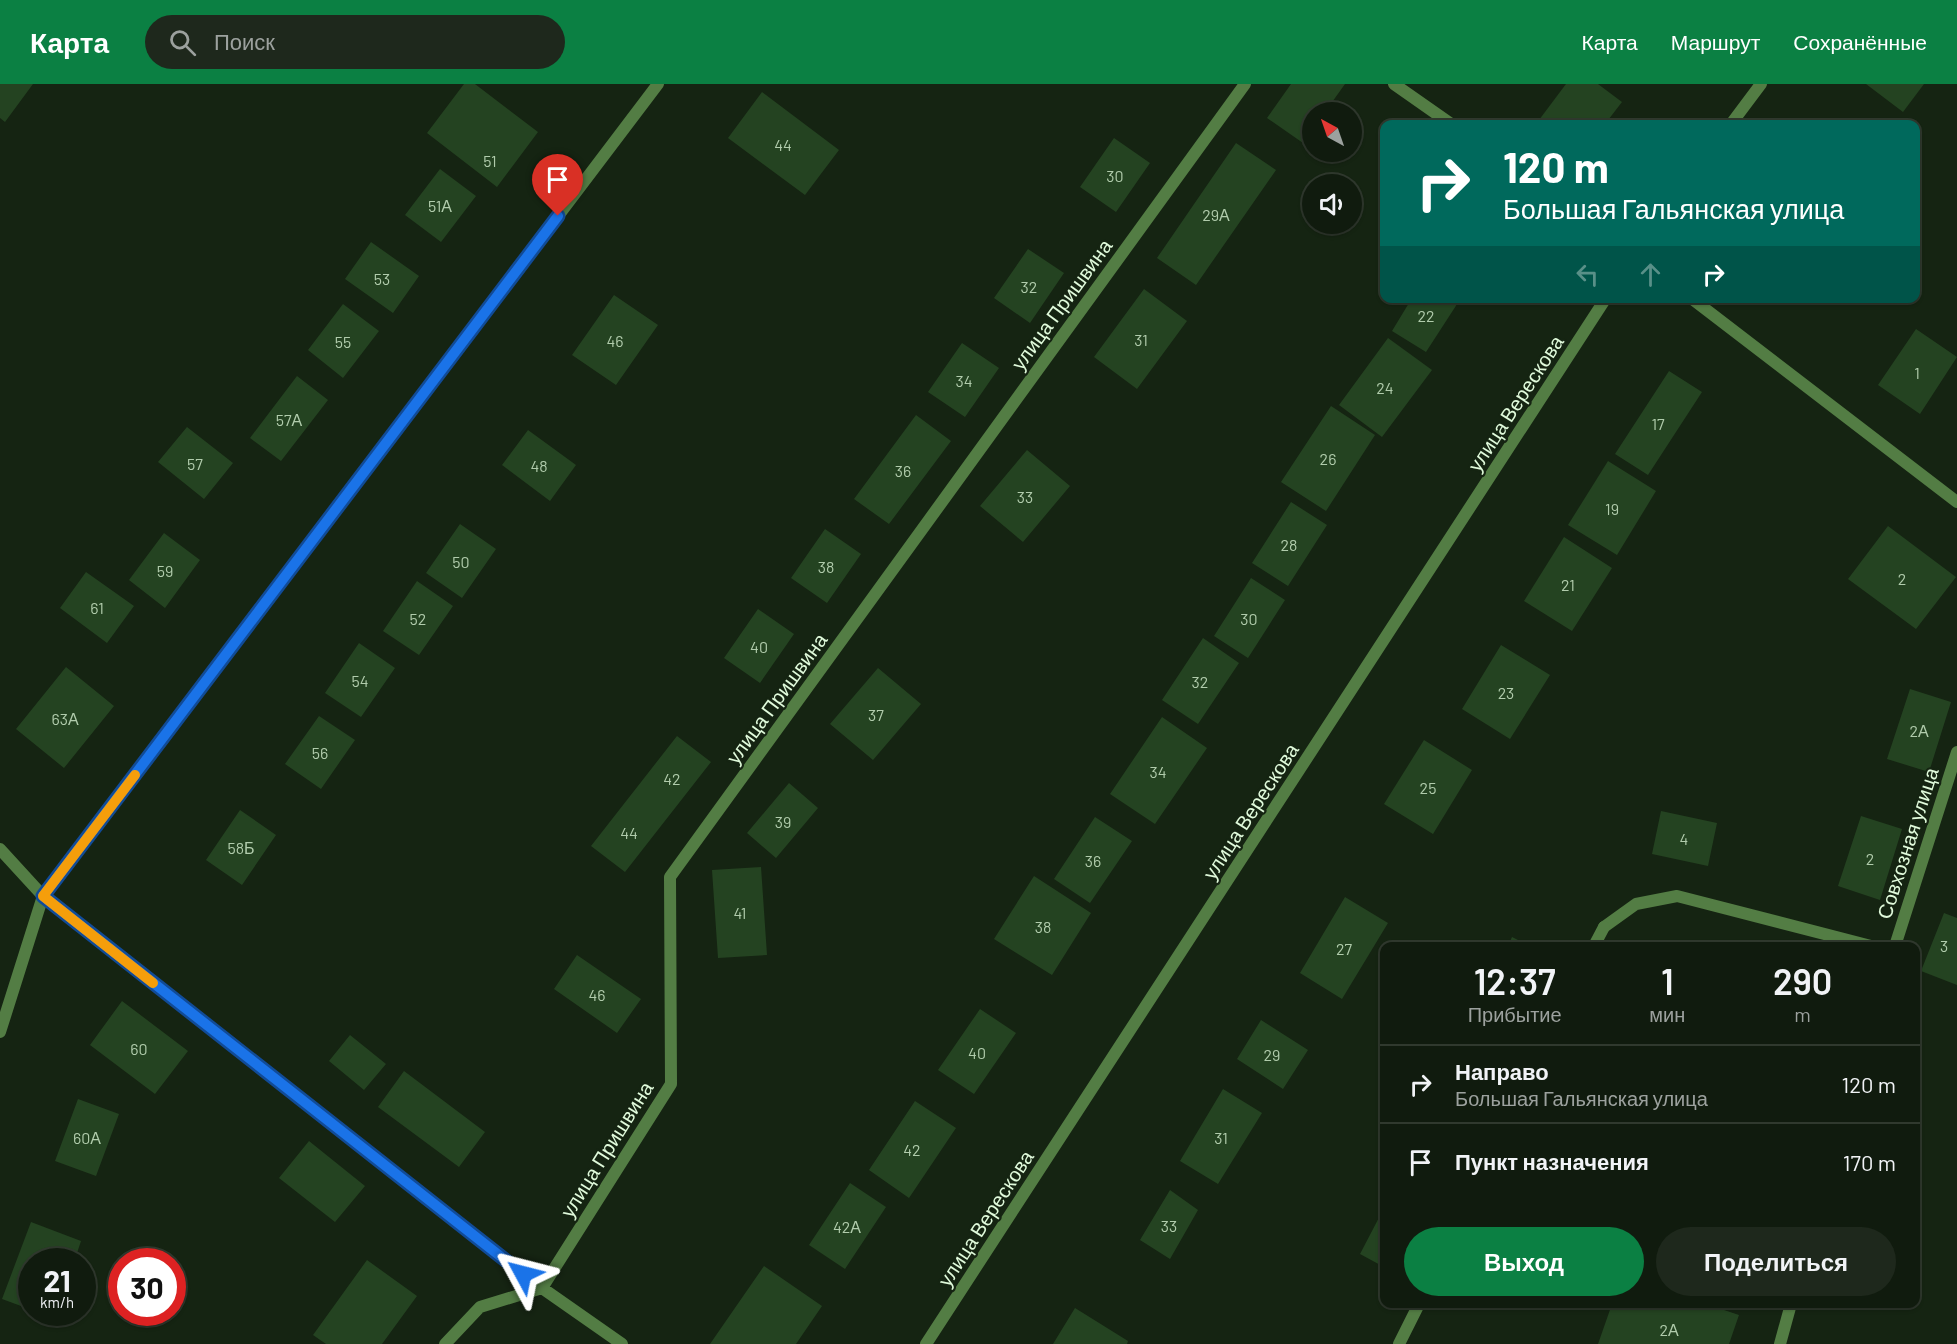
<!DOCTYPE html>
<html lang="ru">
<head>
<meta charset="utf-8">
<style>
	body { margin:0; font-family:Barlow,sans-serif; background:#1e281c; color:#f1f3f6; height:100vh; display:flex; flex-direction:column; font-size:22px; white-space:nowrap }
	* { box-sizing:border-box; margin:0 }
	p { font-size:20px; color:#9ca19e }
	.icon { flex:none; width:33px; height:33px; fill:none; stroke:currentColor; stroke-width:2; stroke-linecap:round; stroke-linejoin:round }
	.map { position:relative; flex:1; overflow:hidden }
	.details { position:absolute; left:1380px; top:858px; width:540px; height:366px; display:flex; flex-direction:column; background:#101b0e; border-radius:12px; box-shadow:0 2px 4px #0004,0 0 0 2px #30392e }
	.details>* { flex:none }
	.hud { position:absolute; left:1380px; top:36px; width:540px; height:183px; border-radius:12px; box-shadow:0 2px 4px #0004,0 0 0 2px #30392e; background:#00695c; color:#fff; overflow:hidden }
	.needle { width:39px; rotate:320deg }
	.buttons { position:absolute; left:1302px; top:18px; display:grid; gap:12px }
	.buttons a { display:grid; place-items:center; width:60px; height:60px; border-radius:50%; background:#101b0e; box-shadow:0 2px 4px #0004,0 0 0 2px #30392e; font-size:30px }
	.speed { position:absolute; left:18px; top:1164px; display:flex; gap:12px; font-size:30px; font-weight:700; text-align:center }
	.speed>* { display:grid; place-content:center; width:78px; height:78px; border-radius:50%; background:#101b0e; box-shadow:0 2px 4px #0004,0 0 0 2px #30392e; line-height:1 }
	.speed small { font-size:15px; font-weight:400 }
	.speed .limit { border:9px solid #d22; background:#fff; color:#111 }
	.pin { position:absolute; display:grid; place-items:center; width:51px; height:51px; color:#fff; margin:-62px -26px; border-radius:50% 50% 50% 0; rotate:-45deg; box-shadow:0 0 6px #0007 }
	.pin .icon { rotate:45deg }
	.me { position:absolute; width:66px; margin:-33px; rotate:308deg; stroke-linejoin:round; filter:drop-shadow(0 0 4px #0008) }
	.turn { display:flex; align-items:center; gap:21px; height:126px; padding:0 24px; font-size:27px }
	.turn .icon { width:78px; height:78px; stroke-width:2.5 }
	.turn b { display:block; font-size:42px; line-height:51px }
	.lanes { display:flex; align-items:center; height:57px; padding:0 24px; background:#0003; justify-content:center; gap:30px; direction:ltr }
	.lanes .off { opacity:.35 }
	.eta { display:flex; justify-content:space-evenly; align-items:center; height:102px; text-align:center }
	.eta b { font-size:36px; font-weight:600; line-height:42px }
	.action { display:flex; gap:12px; margin-top:auto; padding:12px 24px }
	.action a { flex:1; height:69px; border-radius:36px; background:#0b8043; color:#fff; font-size:24px; font-weight:600; line-height:69px; text-align:center }
	.action a+a { background:#1e281c; color:#f1f3f6 }
	ul { padding:0; list-style:none }
	li { display:flex; align-items:center; gap:18px; height:78px; padding:0 24px; border-top:2px solid #30392e }
	li div { flex:1 }
	li b { display:block; font-size:22px }
	li em { font-style:normal }
	header { display:flex; align-items:center; gap:36px; box-sizing:border-box; height:84px; padding:0 30px; background:#0b8043; color:#fff }
	header strong { font-size:28px }
	nav { display:flex; gap:33px; margin-inline-start:auto; font-size:21px }
	.search { width:420px; height:54px; background:#1e281c; display:flex; align-items:center; gap:15px; box-sizing:border-box; padding:0 21px; border-radius:33px; color:#9ca19e; font-size:22px }
	.map>svg:first-child { display:block }
	.building { fill:#244321 }
	.lines { fill:none; stroke-linecap:round; stroke-linejoin:round }
	.service { stroke:#537d44; stroke-width:12 }
	.minor { stroke:#537d44; stroke-width:12 }
	.route-casing { stroke:#114b97; stroke-width:15 }
	.route { stroke:#1a73e8; stroke-width:10 }
	.slow { stroke:#f59e0b; stroke-width:10 }
	.labels { text-anchor:middle; dominant-baseline:central; stroke-width:4.5; stroke-linejoin:round; paint-order:stroke }
	.number-label { font-size:16px; fill:#b1ccac }
	.street-label { font-size:20px; fill:#e0fadb; stroke:#152412 }
</style>
</head>
<body>
<header>
<strong>Карта</strong>
<div class="search"><svg class="icon" aria-label="search" viewBox="0 0 24 24"><circle cx="10" cy="10" r="6"/><path d="M15 15l6 6"/></svg>Поиск</div>
<nav><a>Карта</a><a>Маршрут</a><a>Сохранённые</a></nav>
</header>
<div class="map">
<svg width="1957" height="1260" viewBox="0 0 1957 1260">
	<rect width="100%" height="100%" fill="#152412"/>
	<!-- building -->
	<path class="building" d="M0 0H33L5 38 0 34Z
		M464 0H475L538 48 497 103 427 49Z
		M1291 0H1345L1325 28H1312V46L1303 59 1267 34Z
		M1566 0H1598L1622 18 1605 40H1536Z
		M1866 0H1924L1903 28Z
		M762 8 839 66 805 111 728 54Z
		M1114 54 1150 79 1116 128 1080 103Z
		M1236 59 1276 86 1196 201 1157 174Z
		M440 85 476 112 441 158 405 131Z
		M371 158 419 192 393 229 345 195Z
		M1028 165 1064 189 1030 239 994 214Z
		M1144 205 1187 237 1137 305 1094 273Z
		M614 211 658 241 616 301 572 271Z
		M1412 214H1461L1426 268 1392 247Z
		M343 220 379 247 343 294 308 266Z
		M1916 245 1957 273 1920 330 1878 301Z
		M1388 254 1432 286 1382 353 1339 321Z
		M962 259 999 284 965 333 928 308Z
		M1669 287 1702 308 1648 391 1615 370Z
		M297 292 328 316 281 377 250 354Z
		M1331 322 1375 351 1326 427 1281 398Z
		M916 331 951 357 889 440 854 415Z
		M187 343 233 379 204 415 158 378Z
		M528 346 576 381 550 417 502 381Z
		M1027 366 1070 402 1023 458 980 422Z
		M1608 377 1656 407 1617 471 1568 441Z
		M1291 418 1327 441 1288 502 1252 479Z
		M460 440 496 465 462 514 426 489Z
		M1888 442 1956 493 1916 545 1848 495Z
		M825 445 861 470 827 519 791 494Z
		M164 449 200 476 165 524 129 496Z
		M1564 453 1612 484 1572 547 1524 517Z
		M86 488 134 522 107 559 60 524Z
		M1251 494 1285 516 1248 574 1214 552Z
		M417 497 453 522 419 571 383 547Z
		M758 525 794 550 760 599 724 574Z
		M1203 554 1239 579 1198 640 1162 616Z
		M359 559 395 584 361 633 325 609Z
		M1501 561 1550 591 1510 655 1462 625Z
		M66 583 114 622 64 684 16 645Z
		M878 584 921 620 873 676 830 640Z
		M1910 605 1951 618 1929 688 1887 675Z
		M319 632 355 656 321 705 285 680Z
		M1162 633 1207 664 1155 740 1110 710Z
		M677 652 711 678 625 788 591 762Z
		M1424 656 1472 686 1433 750 1384 720Z
		M789 699 818 724 776 774 747 749Z
		M240 726 276 751 242 801 206 776Z
		M1661 727 1717 739 1708 782 1652 770Z
		M1861 732 1902 745 1880 816 1838 802Z
		M1095 733 1132 757 1090 819 1054 795Z
		M761 783 767 871 718 874 712 786Z
		M1034 792 1091 829 1052 891 994 855Z
		M1345 813 1388 839 1342 915 1300 889Z
		M1944 829 1957 834V901L1921 887Z
		M1512 853 1530 862H1508Z
		M577 871 641 915 617 949 554 905Z
		M122 917 188 967 155 1010 90 961Z
		M980 925 1016 949 974 1010 938 986Z
		M1261 936 1308 966 1283 1005 1237 975Z
		M350 951 386 980 364 1006 329 977Z
		M404 987 485 1048 459 1083 378 1023Z
		M1223 1005 1262 1029 1218 1100 1180 1077Z
		M78 1015 119 1030 96 1092 55 1077Z
		M915 1017 956 1044 909 1114 869 1086Z
		M309 1057 365 1102 335 1138 279 1094Z
		M850 1099 886 1123 845 1185 809 1161Z
		M1170 1106 1198 1126 1170 1175 1140 1156Z
		M1384 1124V1183L1360 1170Z
		M31 1138 81 1157 74 1178H32V1226L2 1215Z
		M367 1176 417 1212 382 1260H326L313 1251Z
		M764 1182 822 1222 796 1260H710Z
		M1612 1220H1706L1739 1231 1729 1260H1598Z
		M1075 1224 1128 1257 1127 1260H1053Z"/>
	<g class="lines">
		<!-- service -->
		<path class="service" d="M1604 843 1636 820 1677 812 1871 862"/>
		<!-- minor -->
		<path class="minor" d="M1394 0 1451 40
			M1731 40 1761 0
			M1691 214 1957 418
			M0 765 43 812 542 1204 622 1260
			M1594 862 1604 843
			M1895 862 1957 668
			M0 948 43 812 658 0
			M445 1260 480 1223 542 1204 671 1000 670 793 1245 0
			M926 1260 1606 214
			M1399 1260 1419 1220
			M1780 1260 1791 1220"/>
	</g>
	<g class="lines">
		<!-- route casing -->
		<g class="route-casing">
			<path id="route" d="M523 1190 43 812 558 132"/>
		</g>
		<!-- route -->
		<use href="#route" class="route"/>
		<!-- slow -->
		<path class="slow" d="M135 691 43 812 153 899"/>
	</g>
	<g class="labels">
		<!-- number labels -->
		<g class="number-label">
			<text x="783" y="60">44</text>
			<text x="490" y="76">51</text>
			<text x="1115" y="91">30</text>
			<text x="440" y="121">51А</text>
			<text x="1216" y="130">29А</text>
			<text x="382" y="194">53</text>
			<text x="1029" y="202">32</text>
			<text x="1426" y="231">22</text>
			<text x="1141" y="255">31</text>
			<text x="615" y="256">46</text>
			<text x="343" y="257">55</text>
			<text x="1917" y="288">1</text>
			<text x="964" y="296">34</text>
			<text x="1385" y="303">24</text>
			<text x="289" y="335">57А</text>
			<text x="1658" y="339">17</text>
			<text x="1328" y="374">26</text>
			<text x="195" y="379">57</text>
			<text x="539" y="381">48</text>
			<text x="903" y="386">36</text>
			<text x="1025" y="412">33</text>
			<text x="1612" y="424">19</text>
			<text x="1289" y="460">28</text>
			<text x="461" y="477">50</text>
			<text x="826" y="482">38</text>
			<text x="165" y="486">59</text>
			<text x="1902" y="494">2</text>
			<text x="1568" y="500">21</text>
			<text x="97" y="523">61</text>
			<text x="418" y="534">52</text>
			<text x="1249" y="534">30</text>
			<text x="759" y="562">40</text>
			<text x="360" y="596">54</text>
			<text x="1200" y="597">32</text>
			<text x="1506" y="608">23</text>
			<text x="876" y="630">37</text>
			<text x="65" y="634">63А</text>
			<text x="1919" y="646">2А</text>
			<text x="320" y="668">56</text>
			<text x="1158" y="687">34</text>
			<text x="672" y="694">42</text>
			<text x="1428" y="703">25</text>
			<text x="783" y="737">39</text>
			<text x="629" y="748">44</text>
			<text x="1684" y="754">4</text>
			<text x="241" y="763">58Б</text>
			<text x="1870" y="774">2</text>
			<text x="1093" y="776">36</text>
			<text x="740" y="828">41</text>
			<text x="1043" y="842">38</text>
			<text x="1944" y="861">3</text>
			<text x="1344" y="864">27</text>
			<text x="597" y="910">46</text>
			<text x="139" y="964">60</text>
			<text x="977" y="968">40</text>
			<text x="1272" y="970">29</text>
			<text x="87" y="1053">60А</text>
			<text x="1221" y="1053">31</text>
			<text x="912" y="1065">42</text>
			<text x="1169" y="1141">33</text>
			<text x="847" y="1142">42А</text>
			<text x="1669" y="1245">2А</text>
		</g>
		<!-- street labels -->
		<g class="street-label">
			<text transform="translate(1061 220) rotate(-54)">улица Пришвина</text>
			<text transform="translate(1515 319) rotate(-57)">улица Верескова</text>
			<text transform="translate(776 614) rotate(-54)">улица Пришвина</text>
			<text transform="translate(1250 727) rotate(-57)">улица Верескова</text>
			<text transform="translate(1907 759) rotate(-72)">Совхозная улица</text>
			<text transform="translate(606 1065) rotate(-58)">улица Пришвина</text>
			<text transform="translate(985 1134) rotate(-57)">улица Верескова</text>
		</g>
	</g>
</svg>
<div class="buttons">
<a><svg class="needle" viewBox="-14 -14 28 28"><path d="M0-13l5 13h-10z" fill="#e53935"/><path d="M0 13l5-13h-10z" fill="#9ca19e"/></svg></a>
<a><svg class="icon" aria-label="sound" viewBox="0 0 24 24"><path d="M4 9h4l5-4v14l-5-4H4zM17 9q2 3 0 6"/></svg></a>
</div>
<div class="speed"><div>21<small>km/h</small></div><div class="limit">30</div></div>
<div class="pin" style="left:558px;top:132px;background:#d93025"><svg class="icon" aria-label="arrive" viewBox="0 0 24 24"><path d="M6 21V4h12l-3 4 3 4H6"/></svg></div>
<svg class="me" style="left:523px;top:1190px" viewBox="-20 -20 40 40"><path d="M0-17L14 15 0 8-14 15z" fill="#1a73e8" stroke="#fff" stroke-width="4"/></svg>
<div class="hud">
<div class="turn"><svg class="icon" aria-label="right" viewBox="0 0 24 24"><path d="M7 20v-9h11M14 6l5 5-5 5"/></svg><div><b>120 m</b>Большая Гальянская улица</div></div>
<div class="lanes"><svg class="icon off" aria-label="left" viewBox="0 0 24 24"><path d="M17 20v-9H6M10 6l-5 5 5 5"/></svg><svg class="icon off" aria-label="ahead" viewBox="0 0 24 24"><path d="M12 20V5M6 11l6-6 6 6"/></svg><svg class="icon" aria-label="right" viewBox="0 0 24 24"><path d="M7 20v-9h11M14 6l5 5-5 5"/></svg></div>
</div>
<section class="details">
<div class="eta">
<div><b>12:37</b><p>Прибытие</p></div>
<div><b>1</b><p>мин</p></div>
<div><b>290</b><p>m</p></div>
</div>
<ul>
<li><svg class="icon" aria-label="right" viewBox="0 0 24 24"><path d="M7 20v-9h11M14 6l5 5-5 5"/></svg><div><b>Направо</b><p>Большая Гальянская улица</p></div><em>120 m</em></li>
<li><svg class="icon" aria-label="arrive" viewBox="0 0 24 24"><path d="M6 21V4h12l-3 4 3 4H6"/></svg><div><b>Пункт назначения</b></div><em>170 m</em></li>
</ul>
<div class="action"><a>Выход</a><a>Поделиться</a></div>
</section>
</div>
</body>
</html>
